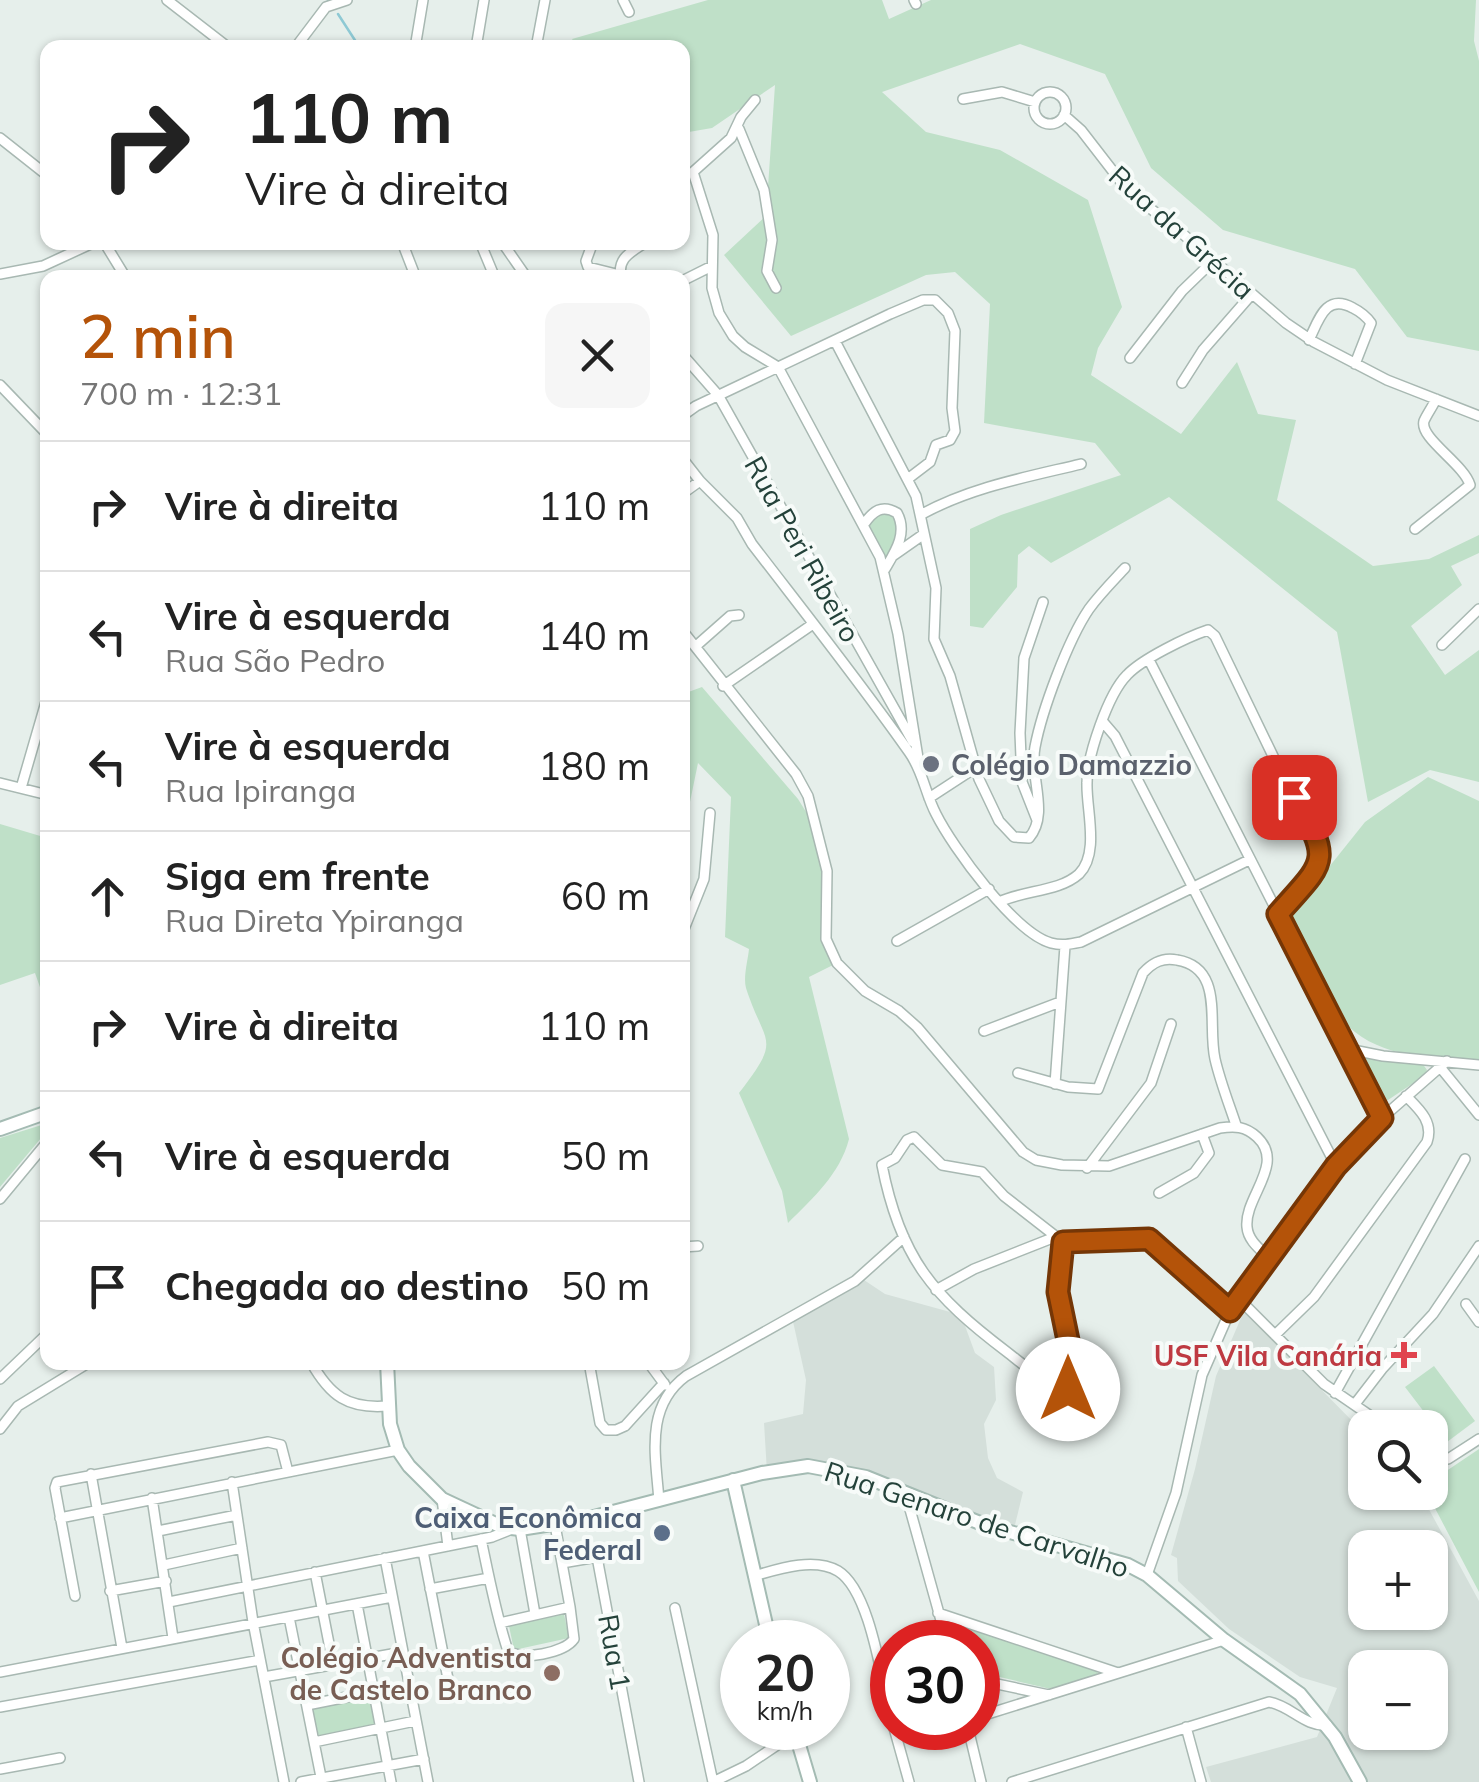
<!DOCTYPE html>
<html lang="pt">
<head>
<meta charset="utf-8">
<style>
	body { margin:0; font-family:Mulish,sans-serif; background:#f6f6f6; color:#222; height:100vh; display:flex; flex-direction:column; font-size:38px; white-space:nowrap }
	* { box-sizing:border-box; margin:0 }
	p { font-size:32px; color:#767676 }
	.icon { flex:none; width:55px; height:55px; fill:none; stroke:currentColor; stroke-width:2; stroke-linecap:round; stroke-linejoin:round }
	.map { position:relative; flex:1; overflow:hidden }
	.panel { position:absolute; left:40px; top:270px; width:650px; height:1100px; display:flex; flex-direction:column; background:#fff; border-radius:20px; box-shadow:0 2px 8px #0004 }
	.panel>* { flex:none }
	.guide { position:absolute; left:40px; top:40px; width:650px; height:210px; border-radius:20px; box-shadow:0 2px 8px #0004; background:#fff; color:#222; overflow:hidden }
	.fabs { position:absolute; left:1348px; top:1410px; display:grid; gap:20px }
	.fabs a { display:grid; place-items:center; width:100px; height:100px; border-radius:20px; background:#fff; box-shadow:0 2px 8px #0004; font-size:50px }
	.speed { position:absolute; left:720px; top:1620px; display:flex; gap:20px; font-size:50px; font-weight:700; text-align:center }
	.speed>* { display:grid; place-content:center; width:130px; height:130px; border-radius:50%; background:#fff; box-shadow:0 2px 8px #0004; line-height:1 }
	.speed small { font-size:25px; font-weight:400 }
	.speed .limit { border:15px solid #d22; background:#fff; color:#111 }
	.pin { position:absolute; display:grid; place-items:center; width:85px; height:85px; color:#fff; margin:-42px; border-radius:20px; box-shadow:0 5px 15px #0006 }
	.me { position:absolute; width:110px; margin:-55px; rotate:0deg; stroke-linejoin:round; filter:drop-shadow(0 0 8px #0008) }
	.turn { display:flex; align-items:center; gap:35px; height:210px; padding:0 40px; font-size:45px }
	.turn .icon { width:130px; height:130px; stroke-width:2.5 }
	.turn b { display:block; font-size:70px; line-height:85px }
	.round { display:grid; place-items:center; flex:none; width:105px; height:105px; border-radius:20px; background:#f6f6f6 }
	.head { display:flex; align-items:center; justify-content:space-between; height:170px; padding:0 40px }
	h1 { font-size:60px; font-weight:600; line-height:75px; color:#b45309 }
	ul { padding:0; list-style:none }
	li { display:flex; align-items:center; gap:30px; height:130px; padding:0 40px; border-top:2px solid #e0e0e0 }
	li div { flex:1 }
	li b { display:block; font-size:38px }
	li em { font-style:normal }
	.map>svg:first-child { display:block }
	.built { fill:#d4dfda; fill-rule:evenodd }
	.green { fill:#bfe0c8 }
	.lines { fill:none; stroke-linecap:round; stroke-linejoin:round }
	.stream { stroke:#8ec9d4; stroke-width:2.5 }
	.street-casing { stroke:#a8b8b2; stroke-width:12 }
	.secondary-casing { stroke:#a4bbb3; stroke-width:16 }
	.street { stroke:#fff; stroke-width:9 }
	.secondary { stroke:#fff; stroke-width:12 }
	.route-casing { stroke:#753606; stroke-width:25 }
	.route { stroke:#b45309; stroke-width:18 }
	.worship-dot { fill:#6b7280; stroke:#f7fbf9; stroke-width:4 }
	.health-dot { fill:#e0444e; stroke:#f7fbf9; stroke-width:4 }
	.service-dot { fill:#5c6f8a; stroke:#f7fbf9; stroke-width:4 }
	.education-dot { fill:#8d6e63; stroke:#f7fbf9; stroke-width:4 }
	.labels { text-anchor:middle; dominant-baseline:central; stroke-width:8; stroke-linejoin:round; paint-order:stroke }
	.street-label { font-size:28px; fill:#24423a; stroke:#f7fbf9 }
	.worship-label { font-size:28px; font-weight:bold; fill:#5b616d; stroke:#f7fbf9; text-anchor:start }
	.health-label { font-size:28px; font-weight:bold; fill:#be3a42; stroke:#f7fbf9; text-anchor:end }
	.service-label { font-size:28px; font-weight:bold; fill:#4e5e75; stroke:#f7fbf9; text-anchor:end }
	.education-label { font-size:28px; font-weight:bold; fill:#785e54; stroke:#f7fbf9; text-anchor:end }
</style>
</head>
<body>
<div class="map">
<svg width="1479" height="1782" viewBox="0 0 1479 1782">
	<rect width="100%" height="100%" fill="#e6efeb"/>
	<!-- built -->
	<path class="built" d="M864 1280 885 1294 961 1315 975 1353 994 1367 996 1400 984 1424 988 1458 997 1478 1023 1492 1013 1533 845 1471 767 1472 764 1423 803 1414 806 1380 792 1317Z
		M1244 1311 1365 1434V1492L1420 1493 1479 1601V1782H1211L1206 1767 1317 1737 1337 1688 1300 1677 1229 1629 1178 1581 1177 1558 1171 1555 1195 1469 1216 1376ZM1365 1548H1430V1612H1365ZM1365 1668H1430V1732H1365Z"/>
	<!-- green -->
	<path class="green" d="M708 0H882L889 19 931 0H1476L1474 41 1479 61V351L1407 337 1355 269 1223 230 1151 168 1105 74 1020 44 882 92 926 132 1000 150 1088 200 1122 307 1098 348 1091 375 1181 434 1237 362 1258 414 1296 420 1277 500 1373 566 1429 559 1479 535V553L1451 566 1462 585 1411 626 1445 675 1479 650V782L1430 770 1368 802 1337 632 1169 497 1051 563 1029 546 1018 555 1017 587 983 628 970 626V529L1001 515 1121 475 1095 443 984 423 990 304 955 272 926 275 791 336 724 255 766 216 775 85 712 128 683 133 682 48 577 47 572 39Z
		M882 510 895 514 900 530 886 562 868 525Z
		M702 687 798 799 813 823 827 888 825 930 837 963 809 977 849 1139C840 1174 813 1198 788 1223L782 1191 739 1093C783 1036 765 1047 746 988 743 977 748 960 749 949L725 937 731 797 698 763 683 836V694Z
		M1428 777 1479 801V1063C1434 1057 1382 1059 1348 1026L1289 917 1365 822Z
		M0 824 47 838V1007L35 973 0 985Z
		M1366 1056 1422 1063 1427 1070 1424 1076 1385 1102 1380 1099 1361 1062Z
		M48 1123 47 1131 0 1187V1138Z
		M1434 1366 1475 1421 1447 1442 1405 1387Z
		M1479 1449V1592L1427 1493 1430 1492V1482Z
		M564 1614 569 1638 514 1650 509 1626Z
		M949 1621 1098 1670 1097 1676 1055 1690 978 1672V1642H954L947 1624Z
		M370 1696 376 1725 319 1737 312 1708Z"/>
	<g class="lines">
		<!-- stream -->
		<path class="stream" d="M328 0 329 1
			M338 14 360 48"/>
		<!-- street casing -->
		<g class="street-casing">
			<path id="street" d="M167 0 229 48
				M623 0 629 12
				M914 0 916 4
				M326 7 347 0
				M295 48 326 7
				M415 48 423 0
				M476 48 484 0
				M536 48 545 0
				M1034 108a16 16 0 1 1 32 0a16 16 0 1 1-32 0Z
				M963 99 1002 92 1035 102
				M1064 115 1081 130 1129 192 1177 229 1286 323 1314 342 1387 380 1479 416
				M739 129 764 190 772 240 767 271 776 288
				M0 138 48 176
				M693 172 713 235 712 288 719 313 733 336 745 347 778 367 880 557 898 634 919 764
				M693 172 731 138 741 117 755 100
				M104 242 126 278
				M402 242 416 278
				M480 242 495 278
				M502 242 527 278
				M593 242 586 261 588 267 620 275
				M0 274 43 266 95 242
				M621 277C617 257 632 252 646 242
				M682 281 712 266
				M1309 340C1319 319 1326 293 1353 308 1361 312 1366 316 1371 323L1355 364
				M835 341 916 496 936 588 934 639 950 676 979 779 999 821 1014 837 1029 838C1050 814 1029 776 1035 747 1042 710 1068 640 1089 609 1100 594 1113 581 1125 568
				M682 354 718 395 913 742
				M1130 358 1182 291 1213 261
				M1182 383 1203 350 1251 295
				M0 385 48 435
				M682 416 696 406 890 314 923 300H935L948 313 955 331 952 408 955 431 950 440 936 445 930 462 909 478
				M682 458 700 481 737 518 752 544C805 613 859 681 909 752 923 771 925 793 936 814 953 848 1015 933 1051 943 1062 946 1071 944 1081 942L1249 860
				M682 494 700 481
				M922 514C972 487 1027 477 1081 464
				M864 524C873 511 882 504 897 513 908 533 895 552 885 569
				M1415 529 1470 485C1464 464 1419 438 1424 421 1427 414 1433 406 1436 399
				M894 555 924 534
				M682 630 796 774 808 796 827 871 826 939 837 963 865 991 899 1011 917 1027 1023 1152 1036 1160 1062 1165 1109 1166 1220 1128C1235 1126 1245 1126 1257 1137 1286 1164 1244 1197 1247 1227 1248 1241 1261 1250 1270 1259
				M1442 645 1479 609
				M696 646 730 616 739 615
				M1149 660 1382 1118
				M723 686 813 624
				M1103 722 1115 736 1336 1166
				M0 783 48 795
				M21 788 48 695
				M929 798 975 768
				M1037 820 1022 782 1020 733 1024 658 1043 602
				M999 902C1024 890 1059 892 1079 874 1100 853 1086 809 1087 783 1087 756 1108 694 1127 675 1142 659 1187 637 1208 630L1215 636 1286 783 1319 841 1321 855 1317 867 1278 915
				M682 934 704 879 710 813
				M897 941 989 889
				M984 1031 1060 1002
				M1348 1049 1383 1056 1479 1065
				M1440 1067 1479 1115
				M1018 1073 1068 1087 1098 1089 1143 973C1153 962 1163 957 1177 960 1225 968 1207 1024 1215 1059 1220 1081 1229 1104 1236 1125
				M1055 1084 1065 946
				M1087 1168 1151 1083 1171 1024
				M1159 1193 1194 1173 1209 1153 1202 1134
				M0 1199 48 1141
				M1063 1242 1058 1292 1075 1374 1072 1387 1066 1389C1045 1384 1024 1365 1007 1352 933 1296 900 1258 882 1165L895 1158 907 1140 914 1137 942 1165 982 1172 1004 1196 1063 1242 1149 1239 1230 1311
				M682 1247 698 1246
				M936 1290 974 1269 1055 1237
				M1239 1299 1324 1384 1388 1428
				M1466 1304 1479 1322
				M1275 1335 1314 1297 1427 1142C1434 1122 1419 1109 1406 1096
				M311 1362C330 1396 348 1409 387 1406
				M589 1362 600 1423 606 1430H616L625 1426 664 1383
				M648 1362 665 1385
				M0 1379 48 1333
				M1335 1393 1465 1159
				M1355 1404 1382 1369 1433 1314 1479 1246
				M0 1429 18 1406 90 1362
				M1430 1459H1448L1479 1439
				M91 1474 122 1648
				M232 1482 253 1622 284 1782
				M906 1495 947 1642
				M152 1498 173 1638
				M442 1499 448 1546
				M659 1501C656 1457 644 1407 686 1376L855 1281 904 1237
				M60 1518 398 1450
				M555 1525 570 1607
				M520 1529 535 1614
				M158 1531 237 1515
				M481 1539C489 1577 496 1615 508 1651 522 1661 564 1653 574 1639L570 1607 500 1623
				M423 1551 448 1679
				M385 1558 428 1782
				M562 1563 597 1557 639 1782
				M164 1565 242 1548
				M315 1572 333 1664
				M1147 1575 1176 1493 1202 1375 1230 1311 1336 1166 1382 1118 1447 1061
				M754 1576C778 1569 814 1557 838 1571 871 1591 882 1684 892 1721
				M430 1589 489 1578
				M110 1591 166 1581
				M75 1596 55 1488 57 1482 268 1442 281 1445 288 1472
				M169 1602 492 1537 512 1529
				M357 1604 391 1782
				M675 1608 713 1782
				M938 1613 1118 1673
				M289 1617 322 1782
				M0 1672 392 1597
				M264 1677 403 1652
				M978 1680 1049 1695
				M307 1705 372 1692
				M0 1707 260 1660
				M978 1717 1224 1640
				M1186 1727 1201 1782
				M894 1728 909 1782
				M968 1728 981 1782
				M314 1742 415 1721
				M0 1769 60 1758
				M301 1782 424 1759
				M713 1782 746 1766 795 1733
				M1012 1782 1269 1702C1291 1706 1305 1727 1327 1725"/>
		</g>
		<!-- secondary casing -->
		<g class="secondary-casing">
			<path id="secondary" d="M0 1129 48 1112
				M387 1362 390 1424 398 1450 409 1466 442 1499 502 1527 520 1529 590 1518 762 1473 808 1466 866 1477 985 1525 1128 1565 1147 1575 1224 1640 1300 1694 1335 1737 1360 1782
				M733 1480 770 1642
				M794 1728 810 1782"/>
		</g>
		<!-- street -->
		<use href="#street" class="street"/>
		<!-- secondary -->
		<use href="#secondary" class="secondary"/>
	</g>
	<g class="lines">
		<!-- route casing -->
		<g class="route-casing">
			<path id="route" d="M1068 1389 1075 1374 1058 1292 1063 1242 1149 1239 1230 1311 1336 1166 1382 1118 1278 914C1326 860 1333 862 1294 797"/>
		</g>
		<!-- route -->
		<use href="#route" class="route"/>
	</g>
	<!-- markers -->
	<circle class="worship-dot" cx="931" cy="764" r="10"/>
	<path class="health-dot" d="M1399 1340h10v10h10v10h-10v10h-10v-10h-10v-10h10z"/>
	<circle class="service-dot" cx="662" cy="1533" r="10"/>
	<circle class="education-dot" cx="552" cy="1673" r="10"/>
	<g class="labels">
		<!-- street labels -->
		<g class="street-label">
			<text transform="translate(1182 232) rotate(42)">Rua da Grécia</text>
			<text transform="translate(803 549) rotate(61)">Rua Peri Ribeiro</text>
			<text transform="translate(977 1519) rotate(18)">Rua Genaro de Carvalho</text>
			<text transform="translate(615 1652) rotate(80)">Rua 1</text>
		</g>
		<!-- worship labels -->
		<g class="worship-label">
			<text x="951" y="764">Colégio Damazzio</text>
		</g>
		<!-- health labels -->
		<g class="health-label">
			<text x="1382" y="1355">USF Vila Canária</text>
		</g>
		<!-- service labels -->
		<g class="service-label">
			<text x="642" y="1517">Caixa Econômica<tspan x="642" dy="32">Federal</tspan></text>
		</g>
		<!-- education labels -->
		<g class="education-label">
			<text x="532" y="1657">Colégio Adventista<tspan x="532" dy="32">de Castelo Branco</tspan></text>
		</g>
	</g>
</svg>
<div class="fabs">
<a><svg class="icon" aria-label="search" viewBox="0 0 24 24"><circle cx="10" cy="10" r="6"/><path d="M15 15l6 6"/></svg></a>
<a>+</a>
<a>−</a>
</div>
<div class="speed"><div>20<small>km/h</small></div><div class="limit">30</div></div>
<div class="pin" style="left:1294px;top:797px;background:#d93025"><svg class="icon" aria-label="arrive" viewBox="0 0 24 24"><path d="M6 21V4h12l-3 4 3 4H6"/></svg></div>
<svg class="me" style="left:1068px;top:1389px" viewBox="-20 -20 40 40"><circle r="19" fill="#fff"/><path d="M0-13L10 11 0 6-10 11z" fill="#b45309"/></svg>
<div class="guide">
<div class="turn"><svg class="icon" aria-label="right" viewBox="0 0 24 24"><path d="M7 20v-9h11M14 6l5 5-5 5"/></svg><div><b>110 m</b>Vire à direita</div></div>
</div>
<section class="panel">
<div class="head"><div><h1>2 min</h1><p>700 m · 12:31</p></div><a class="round"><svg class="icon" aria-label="close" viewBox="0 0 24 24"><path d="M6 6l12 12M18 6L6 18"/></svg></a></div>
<ul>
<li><svg class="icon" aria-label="right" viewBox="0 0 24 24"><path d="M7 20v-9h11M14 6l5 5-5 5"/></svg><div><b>Vire à direita</b></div><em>110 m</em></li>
<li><svg class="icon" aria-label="left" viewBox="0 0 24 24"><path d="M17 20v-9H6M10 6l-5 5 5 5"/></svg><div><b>Vire à esquerda</b><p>Rua São Pedro</p></div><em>140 m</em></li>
<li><svg class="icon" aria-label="left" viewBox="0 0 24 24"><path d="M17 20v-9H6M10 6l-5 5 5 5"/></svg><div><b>Vire à esquerda</b><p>Rua Ipiranga</p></div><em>180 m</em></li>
<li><svg class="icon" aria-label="ahead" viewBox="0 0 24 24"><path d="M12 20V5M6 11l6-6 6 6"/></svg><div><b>Siga em frente</b><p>Rua Direta Ypiranga</p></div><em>60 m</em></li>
<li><svg class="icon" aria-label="right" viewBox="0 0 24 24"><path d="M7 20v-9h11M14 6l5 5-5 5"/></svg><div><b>Vire à direita</b></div><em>110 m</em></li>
<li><svg class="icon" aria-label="left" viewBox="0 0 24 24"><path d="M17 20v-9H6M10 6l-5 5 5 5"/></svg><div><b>Vire à esquerda</b></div><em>50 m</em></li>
<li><svg class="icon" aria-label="arrive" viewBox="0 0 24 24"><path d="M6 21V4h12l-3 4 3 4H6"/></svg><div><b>Chegada ao destino</b></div><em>50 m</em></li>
</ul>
</section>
</div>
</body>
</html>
